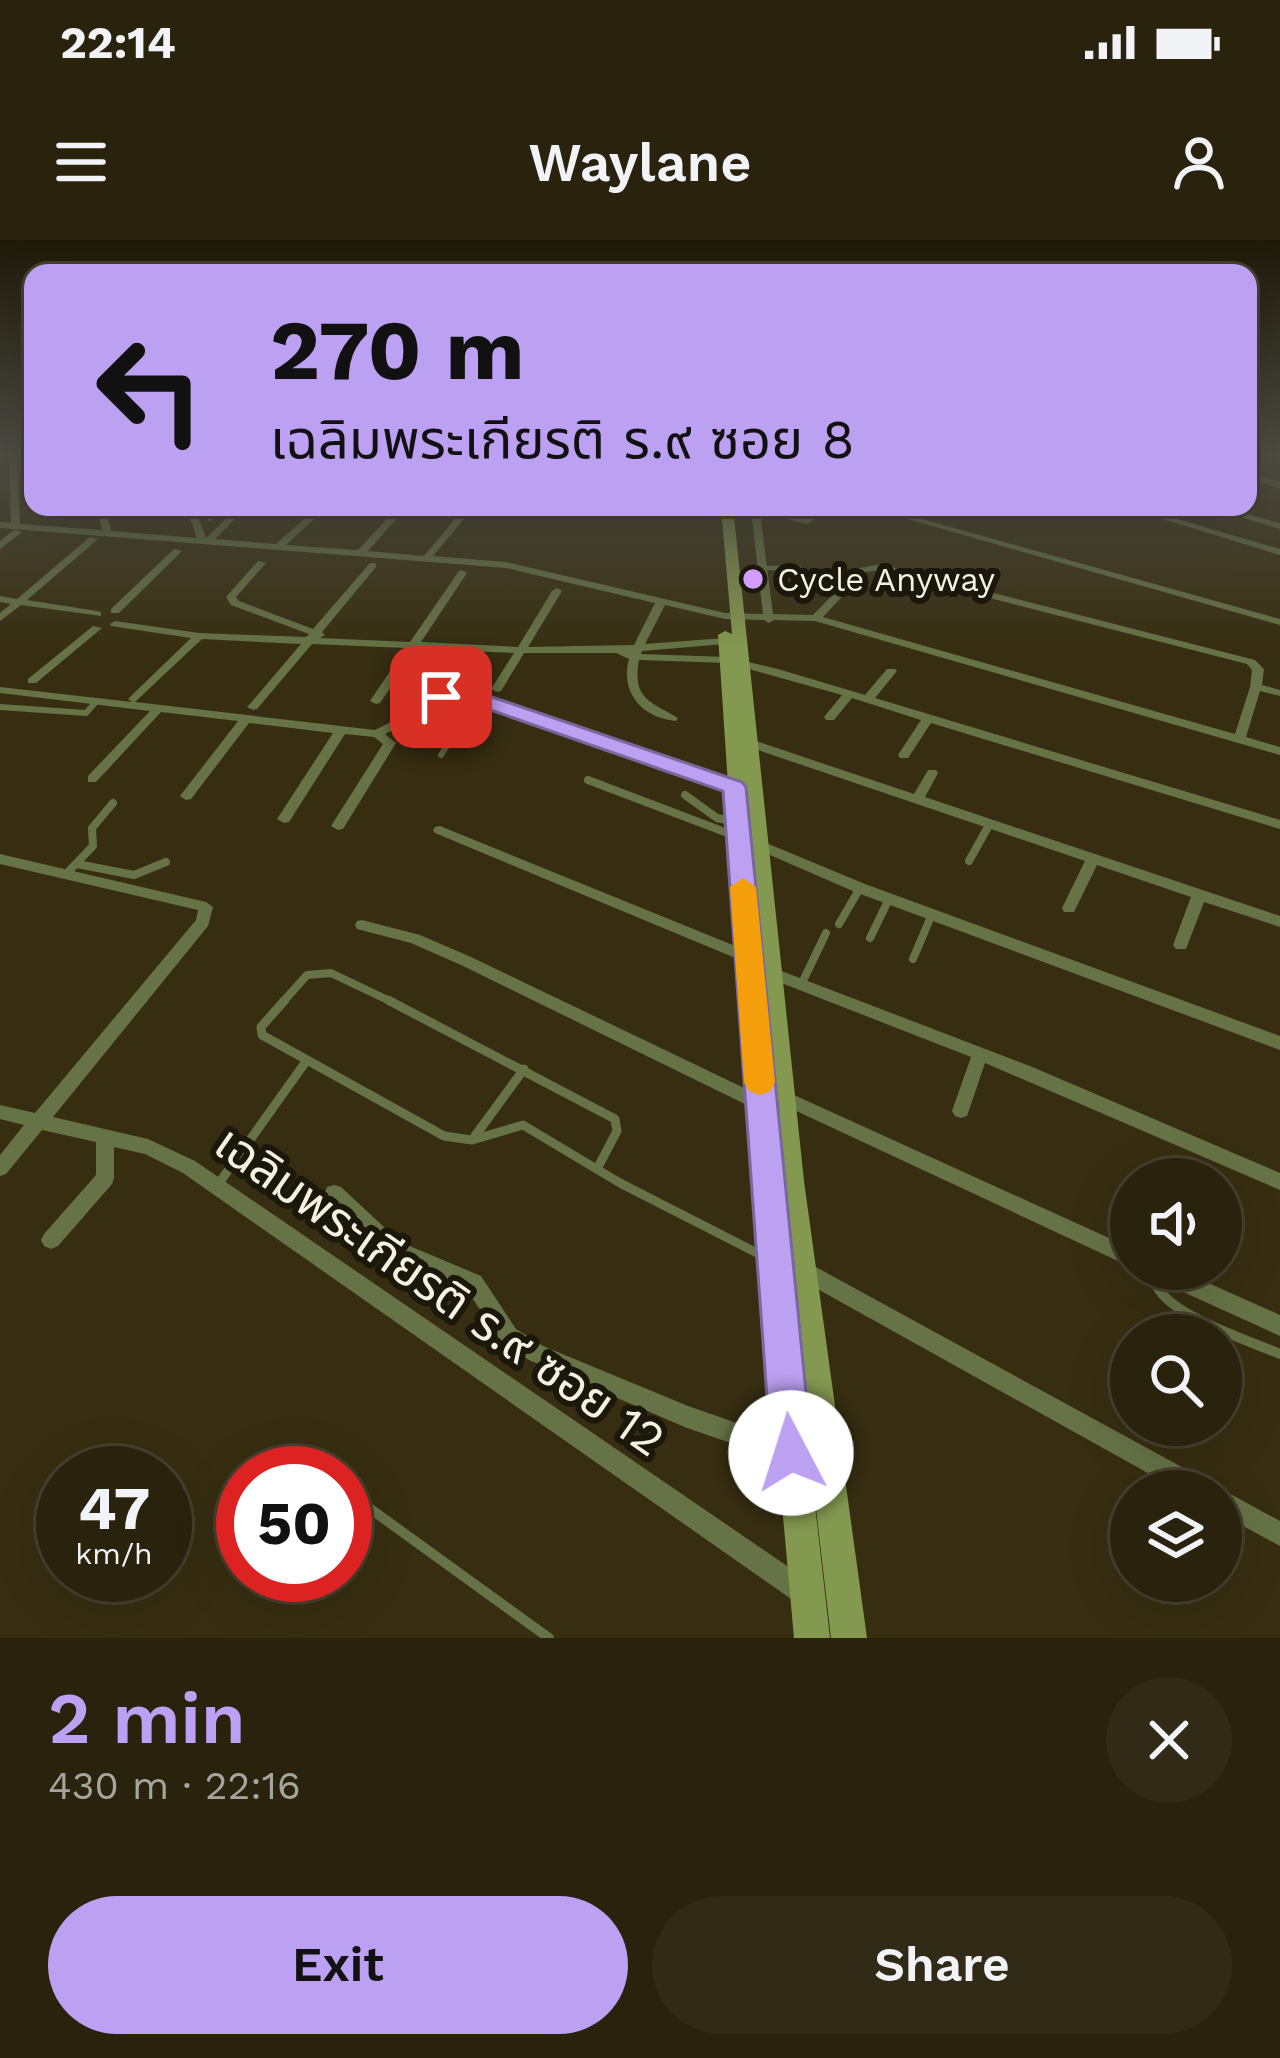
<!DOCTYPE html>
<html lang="en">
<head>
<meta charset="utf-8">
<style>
	body { margin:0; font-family:"Work Sans","Noto Sans Thai",sans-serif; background:#312a16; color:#f1f3f6; height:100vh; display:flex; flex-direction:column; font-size:45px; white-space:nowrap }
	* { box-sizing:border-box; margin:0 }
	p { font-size:39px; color:#a5a49d }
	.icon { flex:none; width:66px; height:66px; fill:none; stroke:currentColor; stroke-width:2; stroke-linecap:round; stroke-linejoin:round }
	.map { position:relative; height:1398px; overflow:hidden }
	.drawer { display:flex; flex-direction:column; background:#29220d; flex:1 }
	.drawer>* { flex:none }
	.guide { position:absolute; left:24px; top:24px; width:1233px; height:252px; border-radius:24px; box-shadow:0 12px 48px #0002,0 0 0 3px #453f2e; background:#bca0f2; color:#111; overflow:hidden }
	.buttons { position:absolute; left:1110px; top:918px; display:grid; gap:24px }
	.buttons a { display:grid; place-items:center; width:132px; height:132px; border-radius:50%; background:#29220d; box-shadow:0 12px 48px #0002,0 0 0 3px #453f2e; font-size:60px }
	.speed { position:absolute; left:36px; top:1206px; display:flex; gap:24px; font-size:60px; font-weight:700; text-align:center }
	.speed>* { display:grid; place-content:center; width:156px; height:156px; border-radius:50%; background:#29220d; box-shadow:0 12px 48px #0002,0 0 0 3px #453f2e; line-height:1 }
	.speed small { font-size:30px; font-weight:400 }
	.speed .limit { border:18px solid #d22; background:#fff; color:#111 }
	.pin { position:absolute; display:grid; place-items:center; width:102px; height:102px; color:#fff; margin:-51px; border-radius:24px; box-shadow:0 6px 18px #0006 }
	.me { position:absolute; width:132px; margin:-66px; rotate:355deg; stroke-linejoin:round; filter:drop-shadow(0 0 9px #0008) }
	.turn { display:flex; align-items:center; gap:42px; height:252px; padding:0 48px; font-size:54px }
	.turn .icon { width:156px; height:156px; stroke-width:2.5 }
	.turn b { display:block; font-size:84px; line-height:102px }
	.round { display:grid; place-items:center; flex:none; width:126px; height:126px; border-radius:63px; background:#312a16 }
	.headline { display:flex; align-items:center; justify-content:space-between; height:204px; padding:0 48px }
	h1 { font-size:72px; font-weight:600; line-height:90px; color:#bca0f2 }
	.cta { display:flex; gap:24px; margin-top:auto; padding:24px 48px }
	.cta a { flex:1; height:138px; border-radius:72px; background:#bca0f2; color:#111; font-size:48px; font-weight:600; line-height:138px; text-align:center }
	.cta a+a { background:#312a16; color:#f1f3f6 }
	.status { display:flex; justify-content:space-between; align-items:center; height:84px; padding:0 60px; background:#29220d; direction:ltr }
	.status svg { height:33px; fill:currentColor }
	header { display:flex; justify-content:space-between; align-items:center; height:156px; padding:0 48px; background:#29220d; font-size:54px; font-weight:600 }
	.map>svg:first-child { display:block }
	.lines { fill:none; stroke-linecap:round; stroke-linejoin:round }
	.service-far4 { stroke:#667346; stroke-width:4.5 }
	.service-far3 { stroke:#667346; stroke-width:6 }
	.service-far2 { stroke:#667346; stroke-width:8 }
	.service-far1 { stroke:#667346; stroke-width:9 }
	.service { stroke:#667346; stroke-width:10 }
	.minor { fill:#667346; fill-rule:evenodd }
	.secondary { fill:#849950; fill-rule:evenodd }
	.route { fill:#bca0f2; stroke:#7a689d; stroke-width:3 }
	.slow { fill:#f59e0b }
	.poi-dot { fill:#d29dfd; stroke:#1b170b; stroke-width:4.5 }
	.labels { text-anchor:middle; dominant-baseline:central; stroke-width:12; stroke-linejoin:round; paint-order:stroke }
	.far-poi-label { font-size:33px; fill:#f6f1e0; stroke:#1b170b; text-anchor:start }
	.near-street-label { font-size:48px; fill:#f6f1e0; stroke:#1b170b }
</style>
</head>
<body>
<div class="status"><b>22:14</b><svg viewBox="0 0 49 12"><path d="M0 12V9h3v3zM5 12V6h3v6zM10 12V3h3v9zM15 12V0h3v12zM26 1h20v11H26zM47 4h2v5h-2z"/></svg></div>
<header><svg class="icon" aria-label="menu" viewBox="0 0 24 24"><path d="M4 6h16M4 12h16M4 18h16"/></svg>Waylane<svg class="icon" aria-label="person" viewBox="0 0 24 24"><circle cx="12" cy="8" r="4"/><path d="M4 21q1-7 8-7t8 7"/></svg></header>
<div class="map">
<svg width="1280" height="1398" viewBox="0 0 1280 1398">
	<rect width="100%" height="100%" fill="#372e11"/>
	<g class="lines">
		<!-- service-far4 -->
		<path class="service-far4" d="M205 267 210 279
			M762 328H799"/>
		<!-- service-far3 -->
		<path class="service-far3" d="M0 467 86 473 95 463
			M441 515 476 459"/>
		<!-- service-far2 -->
		<path class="service-far2" d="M588 540 738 597
			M685 555 717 578 735 582
			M969 621 989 585
			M77 624 134 635 166 622
			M67 633 93 606 92 588 113 563
			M839 684 860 648
			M870 698 889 659
			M913 719 932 674
			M802 743 826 693
			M282 763 307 735 331 733 394 763"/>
		<!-- service-far1 -->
		<path class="service-far1" d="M285 760 261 787 262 795 444 896 472 900 523 885 620 943 765 1017
			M388 760 615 879 617 891 597 929
			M475 896 524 829
			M217 946 307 820
			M1156 1030V1045"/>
		<!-- service -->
		<path class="service" d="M1155 1042C1166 1075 1248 1100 1280 1114
			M354 1257 549 1398"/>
		<!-- minor -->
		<path class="minor" d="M9 215H17L20 284 102 290 97 267H105L111 291 197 298 186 267H194L206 298 238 267H247L215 299 276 304 318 267H327L286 305 358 310 398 267H407L368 311 424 316 465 267H474L433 316 506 322 725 373 763 374 751 270 746 267H761L806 278 825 267H835L807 284 760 272 773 374 813 375 859 328 881 324 1255 420 1264 429 1262 445 1280 450V456L1260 451 1246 497 1280 507V515L815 381 774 380 769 383 764 380 725 379 665 365 645 404 725 398 730 401 725 404 642 411 641 414 727 417 778 429 865 455 887 429H895L897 431 875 458 1280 580V589L931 483 908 518H900L898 515 921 480 852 458 834 480H826L824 477 842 455 727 423 639 420C632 459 650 461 678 478L676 481C642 478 620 453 629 419L616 413H524L501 451 497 452 491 449 514 413 417 409 380 463 376 464 370 461 406 408 312 404 257 469 253 470 247 467 249 465 301 404 202 399 135 462 375 490 452 451 739 544 740 547 739 550H729L453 458 385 494 396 503 343 589 338 590 331 586 383 504 374 497 345 494 289 582 284 583 277 579 333 493 249 483 191 559 186 560 180 556 238 481 161 472 96 542H88V536L150 471 0 453V447L132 462 128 459 130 457 191 398 111 386 110 384 115 381 199 393 306 397 309 394 231 365 226 357 258 321 266 323 236 357 239 361 313 389 370 323H376V327L322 392 325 395 320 398 410 402 459 331 462 330 467 333 421 402 518 407 552 351 557 348 562 351 528 407 634 405 655 363 506 328 0 288V282L11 283ZM881 330 1247 424 1252 430 1250 447 1235 494 823 377 865 332Z
			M1248 233 1280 242V248L1248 239Z
			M865 267H879L1280 379V385Z
			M1123 267H1136L1280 309V315Z
			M1206 267H1220L1280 283V289Z
			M14 290 22 292 0 309V301Z
			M90 297 98 299 27 360 97 371 101 372V376L21 365 0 381V373L11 364 0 362V356L17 359Z
			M174 309 182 311 119 373H111V369Z
			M93 386 102 388 36 443H28V439Z
			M750 499 914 554 928 530H936L938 533 925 557 1280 676V687L1204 662 1186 709H1176L1173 705 1191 657 1097 625 1074 672H1064L1062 668 1085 621 746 506 744 503Z
			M440 586 755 714 758 718 755 722H745L435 593 433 590 435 587Z
			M759 600 865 644 1280 796V810L855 652 754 608 752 605Z
			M0 614 206 662 213 667 208 686 53 877 148 899 195 921 812 1343 815 1352 812 1361 803 1364 794 1361 183 933 145 914 114 907V938L112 944 58 1006 51 1009 44 1006 41 1000 44 994 96 935V902L42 890 6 934 0 936V915L24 885 0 879V865L35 873 196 680 198 670 0 624Z
			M362 680 420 695 471 717 767 859 770 864 767 869 761 871 755 869 461 725 411 703 357 689 355 685 357 681Z
			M771 727 1030 826 1280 933V950L985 823 967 876 961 878 955 876 952 871 971 817 766 737 763 733 766 729Z
			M783 850 1131 1008V1027L777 862 774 857 777 852Z
			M334 945 341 947 400 1002 481 1036 516 1089 543 1106 688 1166 800 1205 803 1213 800 1221 792 1224 687 1188 529 1120 502 1103 467 1050 386 1016 327 959 325 953 327 947Z
			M803 1020 1211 1243 1214 1251H1180L796 1037 793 1030 796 1023Z
			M1145 1029H1177L1280 1075V1096L1148 1036Z
			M1221 1249 1280 1281V1306L1221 1274V1251H1217Z"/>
		<!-- secondary -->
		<path class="secondary" d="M721 267H733L804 941 867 1398H831L792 1061 830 1398H794L760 1022 718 395 725 391 732 394Z"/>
	</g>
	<!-- sky -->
	<linearGradient id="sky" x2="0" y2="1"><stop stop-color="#1e1909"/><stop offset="0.52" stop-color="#4d4c43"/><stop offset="1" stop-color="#4d4c43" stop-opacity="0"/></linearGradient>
	<rect width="1280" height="411" fill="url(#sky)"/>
	<!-- route -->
	<path class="route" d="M441 450 492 457 742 542 746 547 812 1213 806 1228 791 1234 777 1228 771 1213 723 551 482 467 433 461V452Z"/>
	<!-- slow -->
	<path class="slow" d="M743 638 756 647 775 842 771 851 760 855 749 851 744 842 730 647Z"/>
	<!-- markers -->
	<circle class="poi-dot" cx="753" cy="339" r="12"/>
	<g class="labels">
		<!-- far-poi labels -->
		<g class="far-poi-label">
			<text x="777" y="339">Cycle Anyway</text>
		</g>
		<!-- near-street labels -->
		<g class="near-street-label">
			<text transform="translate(440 1051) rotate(35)">เฉลิมพระเกียรติ ร.๙ ซอย 12</text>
		</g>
	</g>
</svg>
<div class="buttons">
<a><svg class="icon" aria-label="sound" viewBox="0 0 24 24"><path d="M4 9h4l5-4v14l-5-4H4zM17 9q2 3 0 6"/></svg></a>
<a><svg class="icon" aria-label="search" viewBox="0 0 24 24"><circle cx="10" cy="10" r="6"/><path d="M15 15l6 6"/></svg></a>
<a><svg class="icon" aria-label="layers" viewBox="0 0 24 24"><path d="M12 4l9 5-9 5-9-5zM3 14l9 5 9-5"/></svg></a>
</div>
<div class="speed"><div>47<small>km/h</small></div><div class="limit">50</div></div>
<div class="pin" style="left:441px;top:457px;background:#d93025"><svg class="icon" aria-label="arrive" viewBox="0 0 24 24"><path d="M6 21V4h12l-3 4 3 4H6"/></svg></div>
<svg class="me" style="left:791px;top:1213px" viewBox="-20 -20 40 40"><circle r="19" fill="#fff"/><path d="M0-13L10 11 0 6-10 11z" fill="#bca0f2"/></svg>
<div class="guide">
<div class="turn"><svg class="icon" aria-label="left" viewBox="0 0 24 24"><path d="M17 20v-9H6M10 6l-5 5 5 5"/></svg><div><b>270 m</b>เฉลิมพระเกียรติ ร.๙ ซอย 8</div></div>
</div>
</div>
<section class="drawer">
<div class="headline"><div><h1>2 min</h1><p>430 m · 22:16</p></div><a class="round"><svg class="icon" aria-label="close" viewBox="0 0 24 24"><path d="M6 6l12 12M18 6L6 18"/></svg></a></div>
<div class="cta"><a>Exit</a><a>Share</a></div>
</section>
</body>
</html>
